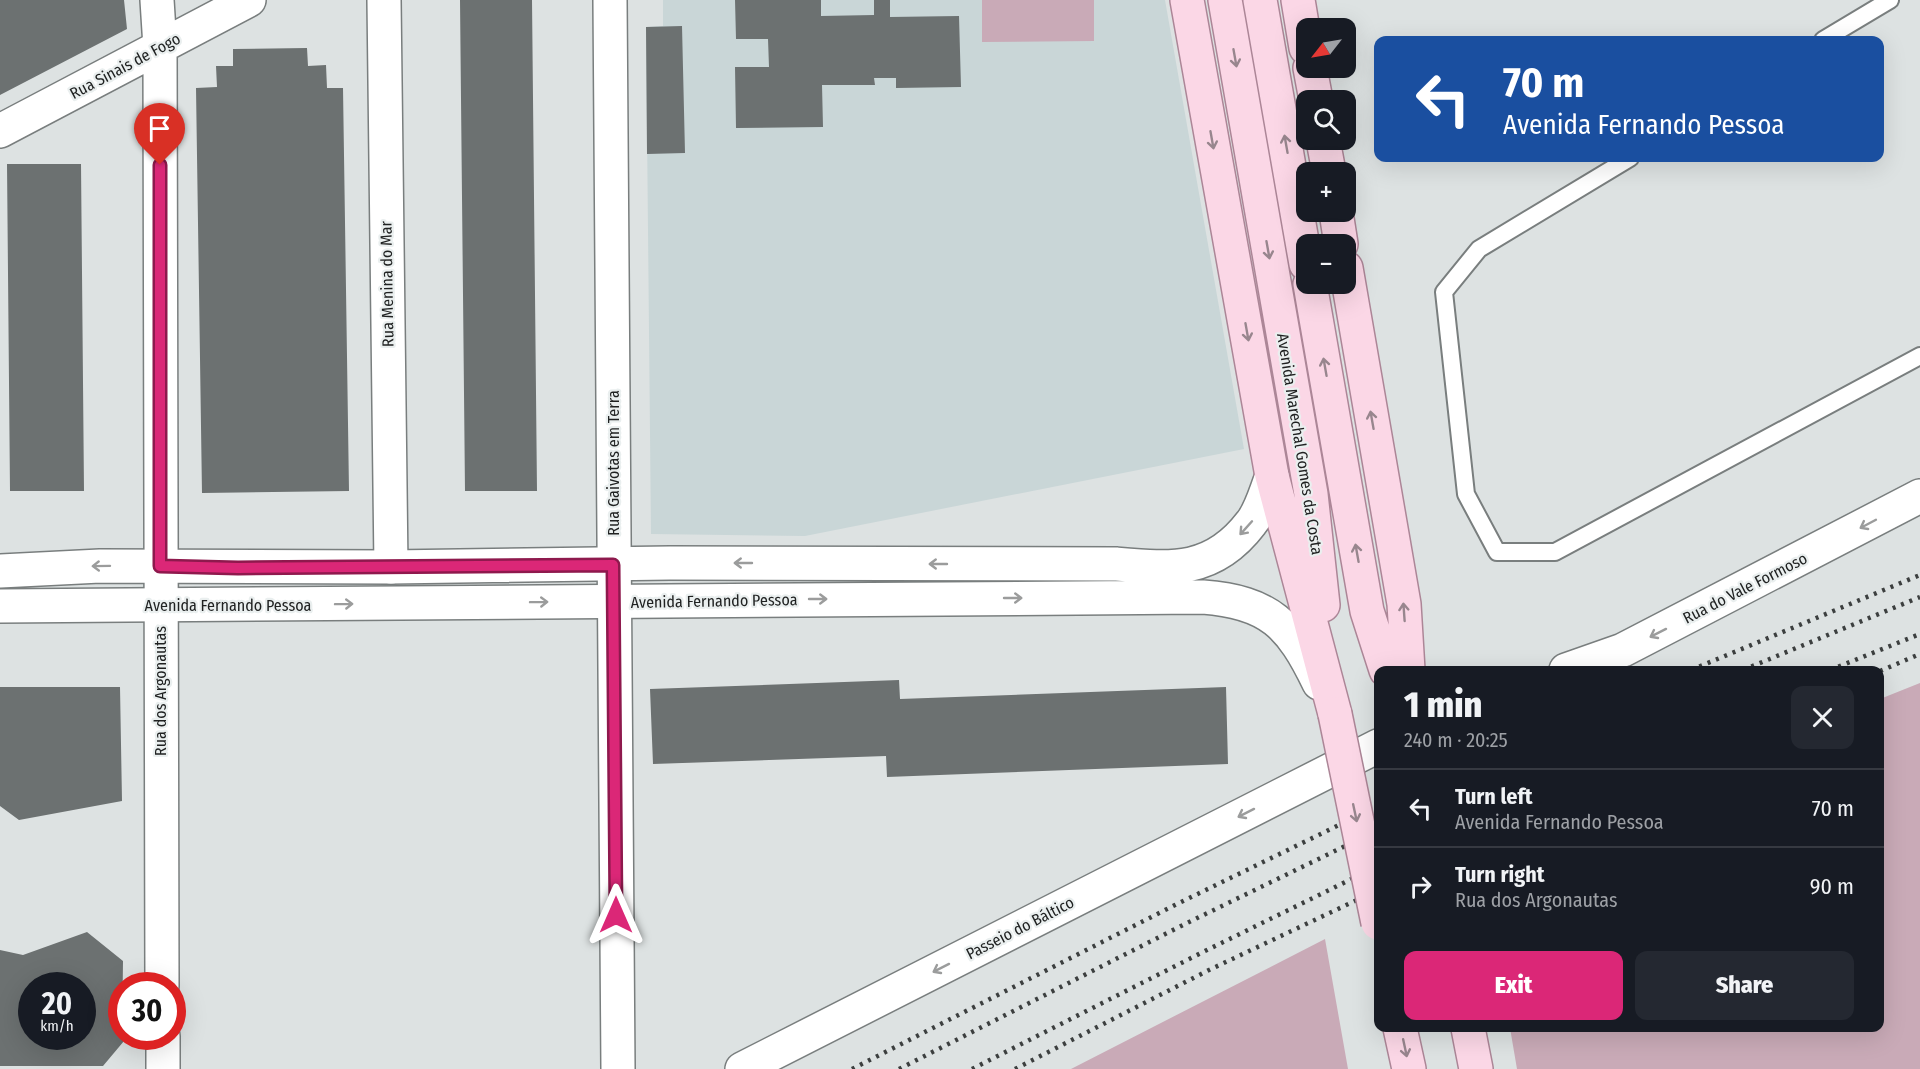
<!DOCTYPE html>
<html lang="en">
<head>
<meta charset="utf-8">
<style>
	body { margin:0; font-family:"Fira Sans Condensed",sans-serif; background:#242831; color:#f1f3f6; height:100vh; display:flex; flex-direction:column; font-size:22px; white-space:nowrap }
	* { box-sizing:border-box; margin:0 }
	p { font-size:20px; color:#9ea1a6 }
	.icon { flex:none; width:33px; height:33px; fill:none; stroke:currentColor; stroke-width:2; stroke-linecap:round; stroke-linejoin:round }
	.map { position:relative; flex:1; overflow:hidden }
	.panel { position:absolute; left:1374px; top:666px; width:510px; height:366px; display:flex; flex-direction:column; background:#171b24; border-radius:12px; box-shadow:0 6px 24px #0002 }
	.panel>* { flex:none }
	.hud { position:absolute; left:1374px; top:36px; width:510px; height:126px; border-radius:12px; box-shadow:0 6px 24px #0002; background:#1a4fa0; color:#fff; overflow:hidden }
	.needle { width:39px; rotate:239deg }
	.controls { position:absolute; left:1296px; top:18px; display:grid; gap:12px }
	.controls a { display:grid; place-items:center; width:60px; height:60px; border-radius:12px; background:#171b24; box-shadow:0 6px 24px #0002; font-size:30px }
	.speed { position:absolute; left:18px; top:972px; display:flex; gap:12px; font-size:30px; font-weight:700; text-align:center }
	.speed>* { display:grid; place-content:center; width:78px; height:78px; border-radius:50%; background:#171b24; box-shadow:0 6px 24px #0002; line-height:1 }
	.speed small { font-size:15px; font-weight:400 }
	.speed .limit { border:9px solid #d22; background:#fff; color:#111 }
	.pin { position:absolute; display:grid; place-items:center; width:51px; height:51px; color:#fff; margin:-62px -26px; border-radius:50% 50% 50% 0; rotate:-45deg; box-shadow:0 0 6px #0007 }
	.pin .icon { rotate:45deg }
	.me { position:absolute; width:66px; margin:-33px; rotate:0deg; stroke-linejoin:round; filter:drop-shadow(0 0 4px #0008) }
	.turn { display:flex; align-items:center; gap:21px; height:126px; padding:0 30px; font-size:27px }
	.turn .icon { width:78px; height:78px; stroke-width:2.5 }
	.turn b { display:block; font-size:42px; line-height:51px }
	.round { display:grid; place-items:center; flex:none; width:63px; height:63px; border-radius:12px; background:#242831 }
	.summary { display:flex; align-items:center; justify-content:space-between; height:102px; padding:0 30px }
	h1 { font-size:36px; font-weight:800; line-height:45px }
	.cta { display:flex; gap:12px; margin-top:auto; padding:12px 30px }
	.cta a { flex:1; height:69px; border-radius:12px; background:#db2777; color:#fff; font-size:24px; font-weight:800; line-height:69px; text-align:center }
	.cta a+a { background:#242831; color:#f1f3f6 }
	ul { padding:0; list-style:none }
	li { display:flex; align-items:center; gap:18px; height:78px; padding:0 30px; border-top:2px solid #363941 }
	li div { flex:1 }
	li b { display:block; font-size:22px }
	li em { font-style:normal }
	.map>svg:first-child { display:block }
	.built { fill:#c9d6d7 }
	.green { fill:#c9aab7 }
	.building { fill:#6c7171; fill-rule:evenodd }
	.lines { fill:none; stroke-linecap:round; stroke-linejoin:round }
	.service-casing { stroke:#797e7e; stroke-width:20 }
	.minor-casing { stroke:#797e7e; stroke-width:36 }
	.tertiary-casing { stroke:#797e7e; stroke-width:36 }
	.primary-casing { stroke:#ac8697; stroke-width:36 }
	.service { stroke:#fff; stroke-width:16 }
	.minor { stroke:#fff; stroke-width:33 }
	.tertiary { stroke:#fff; stroke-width:33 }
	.primary { stroke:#fbd7e6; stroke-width:33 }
	.rail { stroke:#3c3f3f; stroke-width:4.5; stroke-dasharray:3 6; stroke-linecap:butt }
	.primary-bridge-casing { stroke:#ac8697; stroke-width:36; stroke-linecap:butt }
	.primary-bridge { stroke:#fbd7e6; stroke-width:33 }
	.oneway { stroke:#98868e }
	.oneway2 { stroke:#9b9c9c }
	.route-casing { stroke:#8e194d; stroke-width:15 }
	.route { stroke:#db2777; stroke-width:10 }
	.labels { text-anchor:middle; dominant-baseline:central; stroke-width:4.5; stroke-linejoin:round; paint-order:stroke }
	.street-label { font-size:16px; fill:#202222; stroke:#eaefef }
</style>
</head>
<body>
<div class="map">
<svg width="1920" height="1069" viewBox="0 0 1920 1069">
	<rect width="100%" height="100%" fill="#dde2e2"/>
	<!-- built -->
	<path class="built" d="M663 0H1165L1244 449 805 536 651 534 646 27 663 26Z"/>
	<!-- green -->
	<path class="green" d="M982 0H1094V41L982 42Z
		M1920 683V1069H1517L1510 1028H1880V699Z
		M1325 939 1348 1069H1071Z"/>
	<!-- building -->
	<path class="building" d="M0 0H124L127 29 0 95Z
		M460 0H532L537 491H465Z
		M735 0H821V16L874 15V0H890V17L959 16 961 87 896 88V78H874L875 85H822L823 127 736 128 735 67H769L768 39H736Z
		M682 26 685 153 647 154 646 27Z
		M307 48 308 66 326 65 327 88H343L349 491 202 493 196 88 217 87 216 66H233V49Z
		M7 164H81L84 491H10Z
		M899 680 900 699 1226 687 1228 764 887 777 886 756 653 764 650 689Z
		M0 687H120L122 801 19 820 0 806Z
		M87 932 123 961 122 1036H124V1041L103 1066H0V950L23 955ZM32 986H82V1036H32Z"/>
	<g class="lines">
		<!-- service casing -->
		<g class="service-casing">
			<path id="service" d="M1823 40 1890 0
				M1630 158 1479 249 1444 292 1466 494 1497 552H1555L1920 356"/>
		</g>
		<!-- minor casing -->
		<g class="minor-casing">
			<path id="minor" d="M157 0 160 47 162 986
				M384 0 391 567
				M610 0 618 1069
				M0 131 249 0
				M1566 670 1623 650 1920 496
				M163 1036V1069
				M742 1069 1378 746"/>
		</g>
		<!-- tertiary casing -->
		<g class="tertiary-casing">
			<path id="tertiary" d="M0 571 100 566 391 567 670 563 1116 564C1172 569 1213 573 1251 523 1261 511 1266 491 1272 476
				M0 606 1203 597C1270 602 1291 625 1319 683"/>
		</g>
		<!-- primary casing -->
		<g class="primary-casing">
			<path id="primary" d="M1187 0 1272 476 1335 714
				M1225 0 1311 494 1323 605
				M1260 0 1306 264
				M1298 0 1306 48
				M1310 68 1316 100
				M1323 140 1329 172
				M1336 212 1341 244
				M1346 268 1404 604 1408 670
				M1310 284 1367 611 1386 670
				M1400 1028 1409 1069
				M1468 1028 1476 1069"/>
		</g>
		<!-- service -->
		<use href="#service" class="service"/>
		<!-- minor -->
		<use href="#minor" class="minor"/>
		<!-- tertiary -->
		<use href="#tertiary" class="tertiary"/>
		<!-- primary -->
		<use href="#primary" class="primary"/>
		<!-- rail -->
		<path class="rail" d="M1691 670 1920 575
			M1743 670 1920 597
			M1830 670 1920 634
			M1880 671 1920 654
			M852 1069 1175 905 1378 806
			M899 1069 1185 924 1378 830
			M972 1069 1201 953 1378 866
			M1015 1069 1209 970 1378 890"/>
		<!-- primary-bridge casing -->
		<g class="primary-bridge-casing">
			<path id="primary-bridge" d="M1335 714 1378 923"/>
		</g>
		<!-- primary-bridge -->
		<use href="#primary-bridge" class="primary-bridge"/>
	</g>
	<!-- one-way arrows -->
	<defs><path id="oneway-shaft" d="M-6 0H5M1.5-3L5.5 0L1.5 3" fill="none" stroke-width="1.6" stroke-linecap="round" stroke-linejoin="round" transform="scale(1.5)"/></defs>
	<g class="oneway">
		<use href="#oneway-shaft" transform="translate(1235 58) rotate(80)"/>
		<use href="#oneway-shaft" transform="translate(1212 140) rotate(80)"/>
		<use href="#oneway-shaft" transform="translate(1286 144) rotate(-100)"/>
		<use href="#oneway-shaft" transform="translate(1268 250) rotate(80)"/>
		<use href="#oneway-shaft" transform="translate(1247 332) rotate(80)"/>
		<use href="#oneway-shaft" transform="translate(1325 367) rotate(-100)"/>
		<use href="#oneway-shaft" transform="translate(1372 420) rotate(-100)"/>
		<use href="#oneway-shaft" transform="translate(1357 553) rotate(-100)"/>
		<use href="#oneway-shaft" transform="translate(1404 612) rotate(-94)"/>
		<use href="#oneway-shaft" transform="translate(1355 813) rotate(78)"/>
		<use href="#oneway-shaft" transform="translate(1405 1048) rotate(78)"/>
	</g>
	<g class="oneway2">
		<use href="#oneway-shaft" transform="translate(1868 524) rotate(152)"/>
		<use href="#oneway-shaft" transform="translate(1246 528) rotate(132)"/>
		<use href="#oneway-shaft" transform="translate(743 563) rotate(-180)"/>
		<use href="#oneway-shaft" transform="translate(938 564) rotate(-180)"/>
		<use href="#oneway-shaft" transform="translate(101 566) rotate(179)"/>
		<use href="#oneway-shaft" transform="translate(1013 598)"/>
		<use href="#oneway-shaft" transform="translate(818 599)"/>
		<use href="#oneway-shaft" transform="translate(539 602) rotate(-1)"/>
		<use href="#oneway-shaft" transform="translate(344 604) rotate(-1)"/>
		<use href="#oneway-shaft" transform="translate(1658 633) rotate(153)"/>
		<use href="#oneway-shaft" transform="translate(1246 813) rotate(153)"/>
		<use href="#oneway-shaft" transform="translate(941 968) rotate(153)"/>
	</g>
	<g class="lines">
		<!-- route casing -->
		<g class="route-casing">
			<path id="route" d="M160 165V566L238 568 613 565 616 915"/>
		</g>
		<!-- route -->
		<use href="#route" class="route"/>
	</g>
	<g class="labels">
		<!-- street labels -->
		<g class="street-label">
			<text transform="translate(125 66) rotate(-28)">Rua Sinais de Fogo</text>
			<text transform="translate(387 284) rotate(-91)">Rua Menina do Mar</text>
			<text transform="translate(1300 444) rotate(81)">Avenida Marechal Gomes da Costa</text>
			<text transform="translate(613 463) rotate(-90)">Rua Gaivotas em Terra</text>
			<text transform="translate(1745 588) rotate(-27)">Rua do Vale Formoso</text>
			<text transform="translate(714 601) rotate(-1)">Avenida Fernando Pessoa</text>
			<text x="228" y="605">Avenida Fernando Pessoa</text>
			<text transform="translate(160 691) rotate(-90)">Rua dos Argonautas</text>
			<text transform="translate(1020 928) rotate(-27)">Passeio do Báltico</text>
		</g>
	</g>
</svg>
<div class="controls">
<a><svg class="needle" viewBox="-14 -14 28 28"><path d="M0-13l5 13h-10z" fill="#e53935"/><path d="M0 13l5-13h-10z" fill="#9ea1a6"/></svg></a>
<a><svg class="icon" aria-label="search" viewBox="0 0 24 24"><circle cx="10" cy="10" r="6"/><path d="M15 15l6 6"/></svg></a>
<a>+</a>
<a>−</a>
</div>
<div class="speed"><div>20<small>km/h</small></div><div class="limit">30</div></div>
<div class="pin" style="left:160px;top:165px;background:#d93025"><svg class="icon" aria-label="arrive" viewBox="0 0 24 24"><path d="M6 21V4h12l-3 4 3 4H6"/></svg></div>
<svg class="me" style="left:616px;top:915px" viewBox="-20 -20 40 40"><path d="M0-17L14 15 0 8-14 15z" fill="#db2777" stroke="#fff" stroke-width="4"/></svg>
<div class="hud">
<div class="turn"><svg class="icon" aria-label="left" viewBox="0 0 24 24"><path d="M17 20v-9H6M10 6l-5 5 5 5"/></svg><div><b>70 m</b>Avenida Fernando Pessoa</div></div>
</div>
<section class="panel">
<div class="summary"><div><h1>1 min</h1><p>240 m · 20:25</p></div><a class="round"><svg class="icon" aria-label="close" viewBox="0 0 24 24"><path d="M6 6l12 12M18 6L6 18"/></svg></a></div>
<ul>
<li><svg class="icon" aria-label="left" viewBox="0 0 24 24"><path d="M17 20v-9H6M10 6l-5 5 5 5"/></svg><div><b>Turn left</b><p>Avenida Fernando Pessoa</p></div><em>70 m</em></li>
<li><svg class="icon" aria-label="right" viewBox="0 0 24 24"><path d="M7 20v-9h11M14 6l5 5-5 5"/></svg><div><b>Turn right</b><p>Rua dos Argonautas</p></div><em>90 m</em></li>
</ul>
<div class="cta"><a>Exit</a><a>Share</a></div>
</section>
</div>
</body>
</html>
